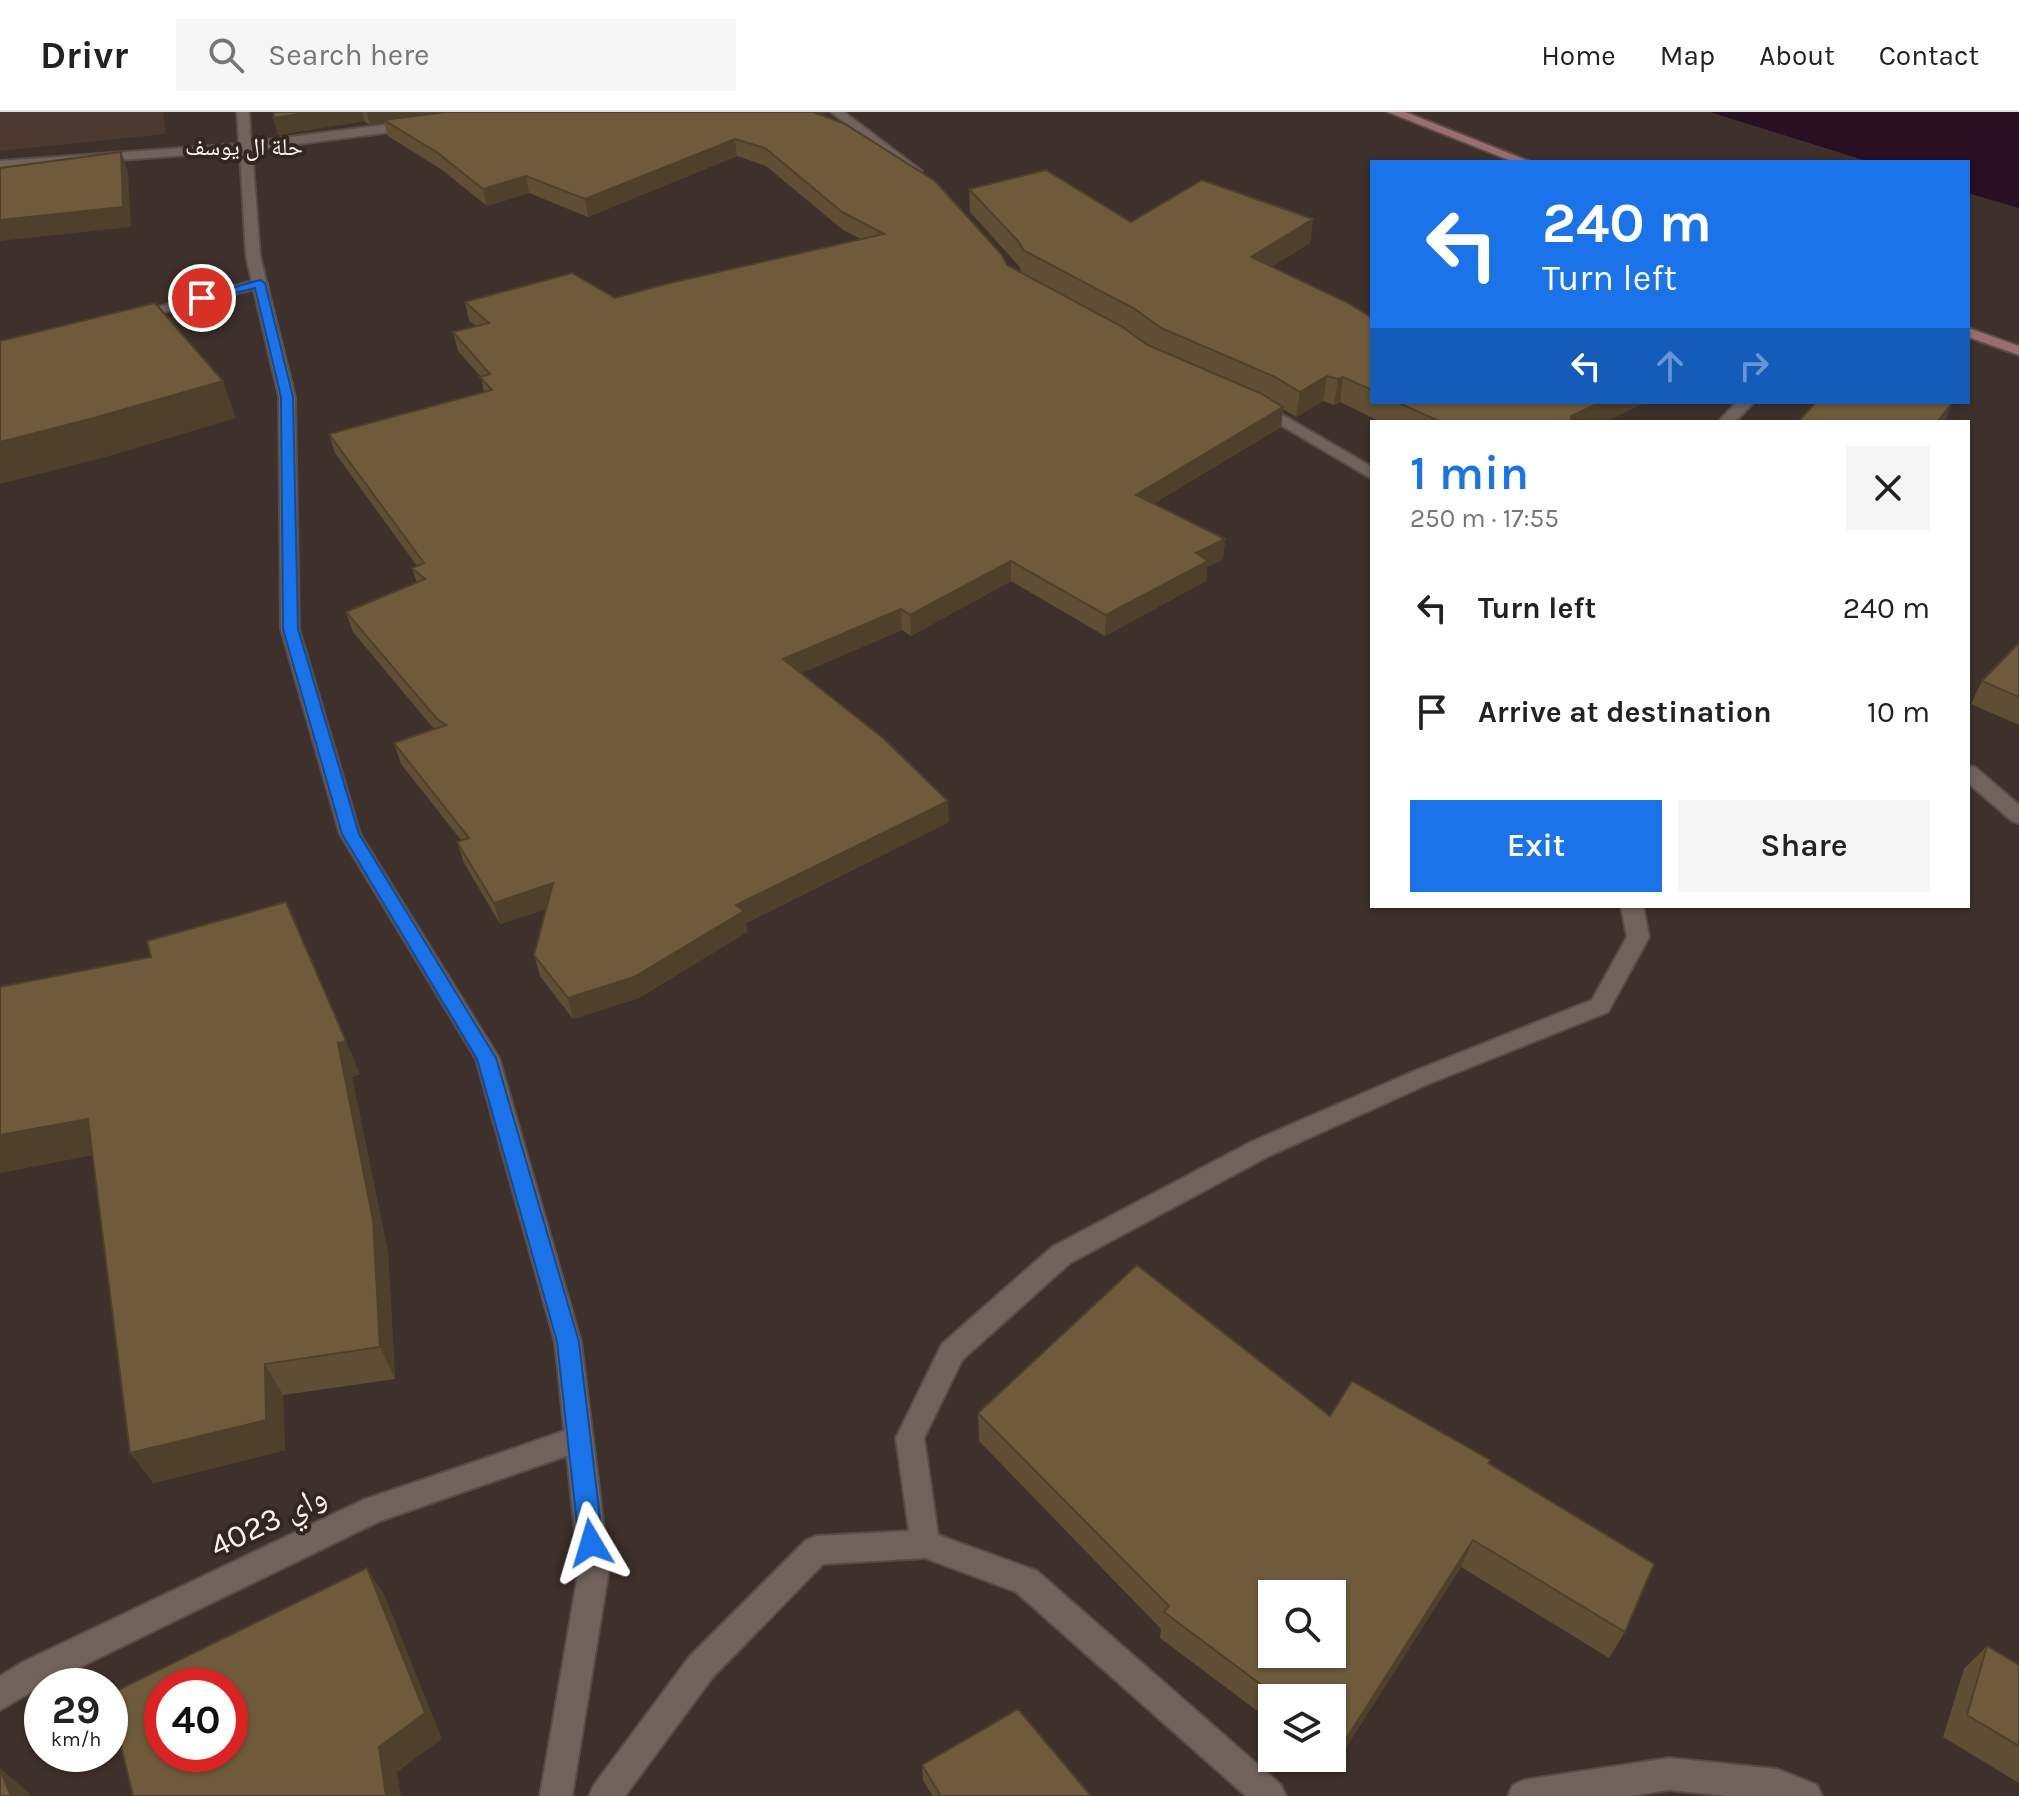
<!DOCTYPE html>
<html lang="en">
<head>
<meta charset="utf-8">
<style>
	body { margin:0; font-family:Karla,"Noto Naskh Arabic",sans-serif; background:#f6f6f6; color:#222; height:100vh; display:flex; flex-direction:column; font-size:30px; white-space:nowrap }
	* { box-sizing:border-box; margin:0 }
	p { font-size:26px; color:#767676 }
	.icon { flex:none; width:44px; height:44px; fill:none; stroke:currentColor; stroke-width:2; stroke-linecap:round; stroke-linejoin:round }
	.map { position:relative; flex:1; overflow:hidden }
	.panel { position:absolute; left:1370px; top:308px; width:600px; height:488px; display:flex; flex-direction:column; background:#fff; border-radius:0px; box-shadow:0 2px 6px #0004 }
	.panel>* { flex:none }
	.guide { position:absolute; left:1370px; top:48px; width:600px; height:244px; border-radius:0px; box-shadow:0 2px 6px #0004; background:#1a73e8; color:#fff; overflow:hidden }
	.tools { position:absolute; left:1258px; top:1468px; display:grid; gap:16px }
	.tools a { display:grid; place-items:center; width:88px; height:88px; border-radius:0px; background:#fff; box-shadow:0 2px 6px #0004; font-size:40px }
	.speed { position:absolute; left:24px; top:1556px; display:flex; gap:16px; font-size:40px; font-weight:700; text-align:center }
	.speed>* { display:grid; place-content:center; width:104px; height:104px; border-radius:50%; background:#fff; box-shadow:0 2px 6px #0004; line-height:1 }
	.speed small { font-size:20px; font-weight:400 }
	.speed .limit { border:12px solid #d22; background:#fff; color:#111 }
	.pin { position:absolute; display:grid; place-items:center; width:68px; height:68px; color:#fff; margin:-34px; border:4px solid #fff; border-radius:50%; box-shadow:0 2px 8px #0007 }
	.me { position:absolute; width:88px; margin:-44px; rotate:353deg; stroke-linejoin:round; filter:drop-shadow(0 0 6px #0008) }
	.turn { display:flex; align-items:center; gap:28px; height:168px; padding:0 40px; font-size:36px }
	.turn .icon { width:104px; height:104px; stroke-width:2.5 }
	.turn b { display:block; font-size:56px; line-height:68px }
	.lanes { display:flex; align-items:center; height:76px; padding:0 40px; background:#0003; justify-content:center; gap:40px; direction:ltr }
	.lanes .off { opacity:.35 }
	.round { display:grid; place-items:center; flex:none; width:84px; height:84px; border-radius:0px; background:#f6f6f6 }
	.head { display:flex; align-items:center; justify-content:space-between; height:136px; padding:0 40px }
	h1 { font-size:48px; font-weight:600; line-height:60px; color:#1a73e8 }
	.button { display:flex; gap:16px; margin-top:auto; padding:16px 40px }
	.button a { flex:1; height:92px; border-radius:0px; background:#1a73e8; color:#fff; font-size:32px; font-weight:600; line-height:92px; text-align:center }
	.button a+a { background:#f6f6f6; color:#222 }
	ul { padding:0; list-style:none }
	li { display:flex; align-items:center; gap:24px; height:104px; padding:0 40px }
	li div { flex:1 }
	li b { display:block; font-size:30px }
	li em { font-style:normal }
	header { display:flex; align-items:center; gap:48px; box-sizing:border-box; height:112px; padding:0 40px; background:#fff; border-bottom:2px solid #e0e0e0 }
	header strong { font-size:38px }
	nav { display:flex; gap:44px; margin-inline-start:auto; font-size:28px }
	.search { width:560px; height:72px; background:#f6f6f6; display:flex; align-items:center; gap:20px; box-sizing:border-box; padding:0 28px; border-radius:0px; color:#767676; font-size:30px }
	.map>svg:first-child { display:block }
	.built { fill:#4c3930 }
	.water { fill:#290f21 }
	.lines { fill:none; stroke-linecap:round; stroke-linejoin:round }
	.service-casing { stroke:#584c48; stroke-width:4 }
	.minor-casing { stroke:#584c48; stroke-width:4 }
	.tertiary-casing { stroke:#584c48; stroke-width:4 }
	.secondary-casing { stroke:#584c48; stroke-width:4 }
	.service { fill:#71625c; fill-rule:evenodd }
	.minor { fill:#71625c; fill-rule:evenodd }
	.tertiary { fill:#71625c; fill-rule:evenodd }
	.secondary { fill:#9a6d6e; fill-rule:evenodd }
	.wall { fill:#5f4e34 }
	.shaded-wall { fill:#4e402a }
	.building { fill:#6f5b3c; stroke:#4e402a; stroke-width:2; fill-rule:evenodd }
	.route { fill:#1a73e8; stroke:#114b97; stroke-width:2 }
	.labels { text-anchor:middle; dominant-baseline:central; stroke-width:8; stroke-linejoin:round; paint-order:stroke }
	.far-neighbourhood-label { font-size:24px; fill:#fbf2ee; stroke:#332621 }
	.near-street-label { font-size:32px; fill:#fbf2ee; stroke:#332621 }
</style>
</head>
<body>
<header>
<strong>Drivr</strong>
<div class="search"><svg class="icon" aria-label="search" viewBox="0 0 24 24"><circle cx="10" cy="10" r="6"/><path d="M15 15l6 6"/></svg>Search here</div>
<nav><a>Home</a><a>Map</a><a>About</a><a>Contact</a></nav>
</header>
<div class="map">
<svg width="2019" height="1684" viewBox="0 0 2019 1684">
	<rect width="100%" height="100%" fill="#3e302a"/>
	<!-- built -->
	<path class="built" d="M0 0H163L166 22 0 39Z"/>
	<!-- water -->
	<path class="water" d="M1710 0H2019V96L1968 81V50H1870Z"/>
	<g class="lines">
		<!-- service casing -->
		<g class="service-casing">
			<path id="service" d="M260 167 267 171 265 174 133 208 126 204Z"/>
		</g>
		<!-- minor casing -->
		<g class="minor-casing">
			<path id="minor" d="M831 0H844L922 59 912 62Z
				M1257 288 1372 355V367L1252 296 1249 293Z
				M1737 290H1754L1735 310H1718Z
				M1968 654 1975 655 2019 693V711L2012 709 1968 671Z
				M1621 794H1643L1649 825 1608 900 1428 972 1269 1044 1070 1151 962 1248 924 1326 938 1423 1037 1459 1281 1673 1286 1684H1246L1016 1480 925 1446 823 1452 712 1566 625 1684H589L594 1673 690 1544 806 1428 816 1424 909 1419 896 1326 942 1232 1052 1135 1251 1030 1412 960 1592 888 1627 825Z
				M579 1314 589 1318 593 1327 589 1336 380 1409 45 1572 0 1598V1564L23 1550 363 1388Z
				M1669 1646 1777 1657 1817 1673 1822 1684H1727L1669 1678 1630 1684H1508L1513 1673 1524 1668Z"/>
		</g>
		<!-- tertiary casing -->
		<g class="tertiary-casing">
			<path id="tertiary" d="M237 0H249L251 30 415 9 421 13 415 17 252 38 260 144 295 285 299 517 360 722 499 946 581 1230 609 1457 572 1684H540L579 1457 555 1230 476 947 340 722 281 517 279 285 246 144 240 39 0 57V49L239 32Z"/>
		</g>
		<!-- secondary casing -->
		<g class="secondary-casing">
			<path id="secondary" d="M1388 0H1405L1531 50H1514Z
				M1968 216 2019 234V243L1968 225Z"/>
		</g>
		<!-- service -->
		<use href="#service" class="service"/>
		<!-- minor -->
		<use href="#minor" class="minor"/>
		<!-- tertiary -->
		<use href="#tertiary" class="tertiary"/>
		<!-- secondary -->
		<use href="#secondary" class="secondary"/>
	</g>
	<!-- wall -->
	<path class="wall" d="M274 0H829L821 3 1007 153 1022 162 1019 154 970 100 969 77 1131 110 1313 107 1310 131 1271 155 1372 206V290H1646L1605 310H1381L1340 290 1334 293 1323 289 1296 305 1283 297 1281 315 1154 391 1225 427 1223 447 1207 455 1206 469 1105 524 1011 469 911 524 902 518 801 561 949 710 746 811 747 820 639 886 573 907 540 864 534 843 546 797 500 812 464 751 457 730 461 728 401 652 394 631 434 617 353 520 346 500 417 471 412 456 417 454 335 341 329 322 484 281 481 265 458 239 453 220 476 214 469 209 465 190 615 186 861 127 843 118 766 54 737 44 588 105 529 81 487 94 442 58 388 24 384 11 370 13 364 9 278 23Z
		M2019 531V613L1971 592 1982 569Z
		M360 962 352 965 388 1141 395 1267 283 1283 285 1338 153 1371 92 1043 0 1061Z
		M978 1301 1330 1304 1488 1351 1625 1520 1609 1546 1461 1455 1333 1656 1320 1646H1332V1586H1272V1610L1160 1526 1161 1517 979 1329Z
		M1987 1534 2019 1553V1671L1943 1625 1964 1557Z
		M922 1653 1091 1684H933L923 1669Z"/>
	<!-- shaded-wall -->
	<path class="shaded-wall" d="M310 0H362L364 9 278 23 273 6Z
		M367 0H457L384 8V11L370 13Z
		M796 0H829L796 10Z
		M735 27 737 44 588 105 585 87Z
		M121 40 128 59 131 115 0 129V108Z
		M526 64 529 81 487 94 483 77Z
		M1313 107 1310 131 1249 169 1251 145Z
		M1327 264 1323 289 1296 305 1300 280Z
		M1343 265 1340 290 1334 293 1338 267Z
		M223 269 236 306 106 345 0 372V330Z
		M1601 290H1646L1605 310H1569L1571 304Z
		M1953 290 1945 310H1937Z
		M1283 295 1281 315 1135 403 1136 383Z
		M1225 427 1223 447 1207 455 1206 469 1105 524 1106 503 1196 441Z
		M1011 449V469L911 524 910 503Z
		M901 497 902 518 786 568 783 547Z
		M948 689 949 710 746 811 747 820 639 886 573 907 568 886 736 793Z
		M553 771 558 793 500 812 494 791Z
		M346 929 360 962 352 965 388 1141 395 1267 380 1235 338 931Z
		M88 1007 108 1040 0 1061V1023Z
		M265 1252 283 1283 285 1338 153 1371 130 1341Z
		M1473 1428 1461 1455 1333 1656 1342 1633Z
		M367 1456 385 1484 442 1627 397 1660 401 1684H386L379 1635Z
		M0 1656 29 1681 31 1684H11Z"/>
	<!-- building -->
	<path class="building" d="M274 0H310L273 6Z
		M446 0H813L845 12 935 69 1002 143 1007 153 1121 214 1148 233 1262 282 1283 295 1136 383 1225 427 1196 441 1208 449 1106 503 1011 449 910 503 901 497 783 547 883 626 948 689 736 793 744 799 634 865 568 886 534 843 553 771 494 791 457 730 469 726 394 631 446 613 437 607 346 500 425 467 412 456 424 451 329 322 492 278 480 265 490 262 453 220 489 211 465 190 572 161 615 186 666 172 884 122 842 100 765 36 735 27 585 87 526 64 483 77 438 41 384 8Z
		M121 40 123 95 0 108V56Z
		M1046 58 1131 110 1202 68 1313 107 1251 145 1348 191 1372 206V278L1343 265 1338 267 1327 264 1300 280 1275 265 1161 216 1135 197 1023 138 1019 130 969 77Z
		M155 191 223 269 90 307 0 330V229Z
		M1397 290H1601L1571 304 1572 310H1441Z
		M1816 290H1953L1937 310H1798Z
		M2019 531V585L1982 569Z
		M286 790 346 929 338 931 373 1108 380 1235 265 1252 266 1308 130 1341 88 1007 0 1023V875L151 845 147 829Z
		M1137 1153 1330 1304 1352 1269 1490 1348 1488 1351 1654 1452 1625 1520 1473 1428 1342 1633 1332 1625V1586H1279L1164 1500 1169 1494 978 1301ZM1272 1482H1332V1542H1272Z
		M367 1456 425 1601 379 1635 386 1684H133L110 1587V1582ZM162 1574H230V1642H162Z
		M1987 1534 2019 1553V1634L1967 1603Z
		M1018 1597 1091 1684H941L922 1653Z
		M0 1657 11 1684H0Z"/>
	<!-- route -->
	<path class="route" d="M260 168 265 171 293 285 298 517 359 722 496 946 579 1230 603 1431 600 1440 591 1443 583 1440 579 1431 557 1230 477 947 342 722 283 517 281 285 255 176 202 189 196 186Z"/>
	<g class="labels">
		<!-- far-neighbourhood labels -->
		<g class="far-neighbourhood-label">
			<text x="244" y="35">حلة ال يوسف</text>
		</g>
		<!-- near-street labels -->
		<g class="near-street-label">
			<text transform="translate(268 1409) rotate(-26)">واي 4023</text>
		</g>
	</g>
</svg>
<div class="tools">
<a><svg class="icon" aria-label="search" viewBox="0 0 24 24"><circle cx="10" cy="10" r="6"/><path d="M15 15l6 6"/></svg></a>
<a><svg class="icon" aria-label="layers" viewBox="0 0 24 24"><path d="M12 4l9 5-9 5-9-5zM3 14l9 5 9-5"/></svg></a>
</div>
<div class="speed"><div>29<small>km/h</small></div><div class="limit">40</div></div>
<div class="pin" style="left:202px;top:186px;background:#d93025"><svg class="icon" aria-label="arrive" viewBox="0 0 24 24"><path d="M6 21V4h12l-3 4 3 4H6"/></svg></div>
<svg class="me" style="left:591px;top:1431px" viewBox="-20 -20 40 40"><path d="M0-17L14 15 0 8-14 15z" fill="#1a73e8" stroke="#fff" stroke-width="4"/></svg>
<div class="guide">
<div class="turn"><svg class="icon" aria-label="left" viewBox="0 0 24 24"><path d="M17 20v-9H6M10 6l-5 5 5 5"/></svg><div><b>240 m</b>Turn left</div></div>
<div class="lanes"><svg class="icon" aria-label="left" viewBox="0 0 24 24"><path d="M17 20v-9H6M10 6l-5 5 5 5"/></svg><svg class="icon off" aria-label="ahead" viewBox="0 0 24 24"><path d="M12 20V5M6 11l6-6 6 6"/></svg><svg class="icon off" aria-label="right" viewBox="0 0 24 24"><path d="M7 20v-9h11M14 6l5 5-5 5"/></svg></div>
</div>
<section class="panel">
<div class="head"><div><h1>1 min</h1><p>250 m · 17:55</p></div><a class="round"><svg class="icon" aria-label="close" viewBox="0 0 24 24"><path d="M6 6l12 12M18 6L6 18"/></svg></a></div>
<ul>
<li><svg class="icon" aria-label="left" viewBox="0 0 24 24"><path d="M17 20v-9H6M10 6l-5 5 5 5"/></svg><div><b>Turn left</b></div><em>240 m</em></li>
<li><svg class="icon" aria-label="arrive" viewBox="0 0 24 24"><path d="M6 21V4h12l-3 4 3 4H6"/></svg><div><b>Arrive at destination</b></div><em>10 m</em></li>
</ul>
<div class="button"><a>Exit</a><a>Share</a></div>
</section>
</div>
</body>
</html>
